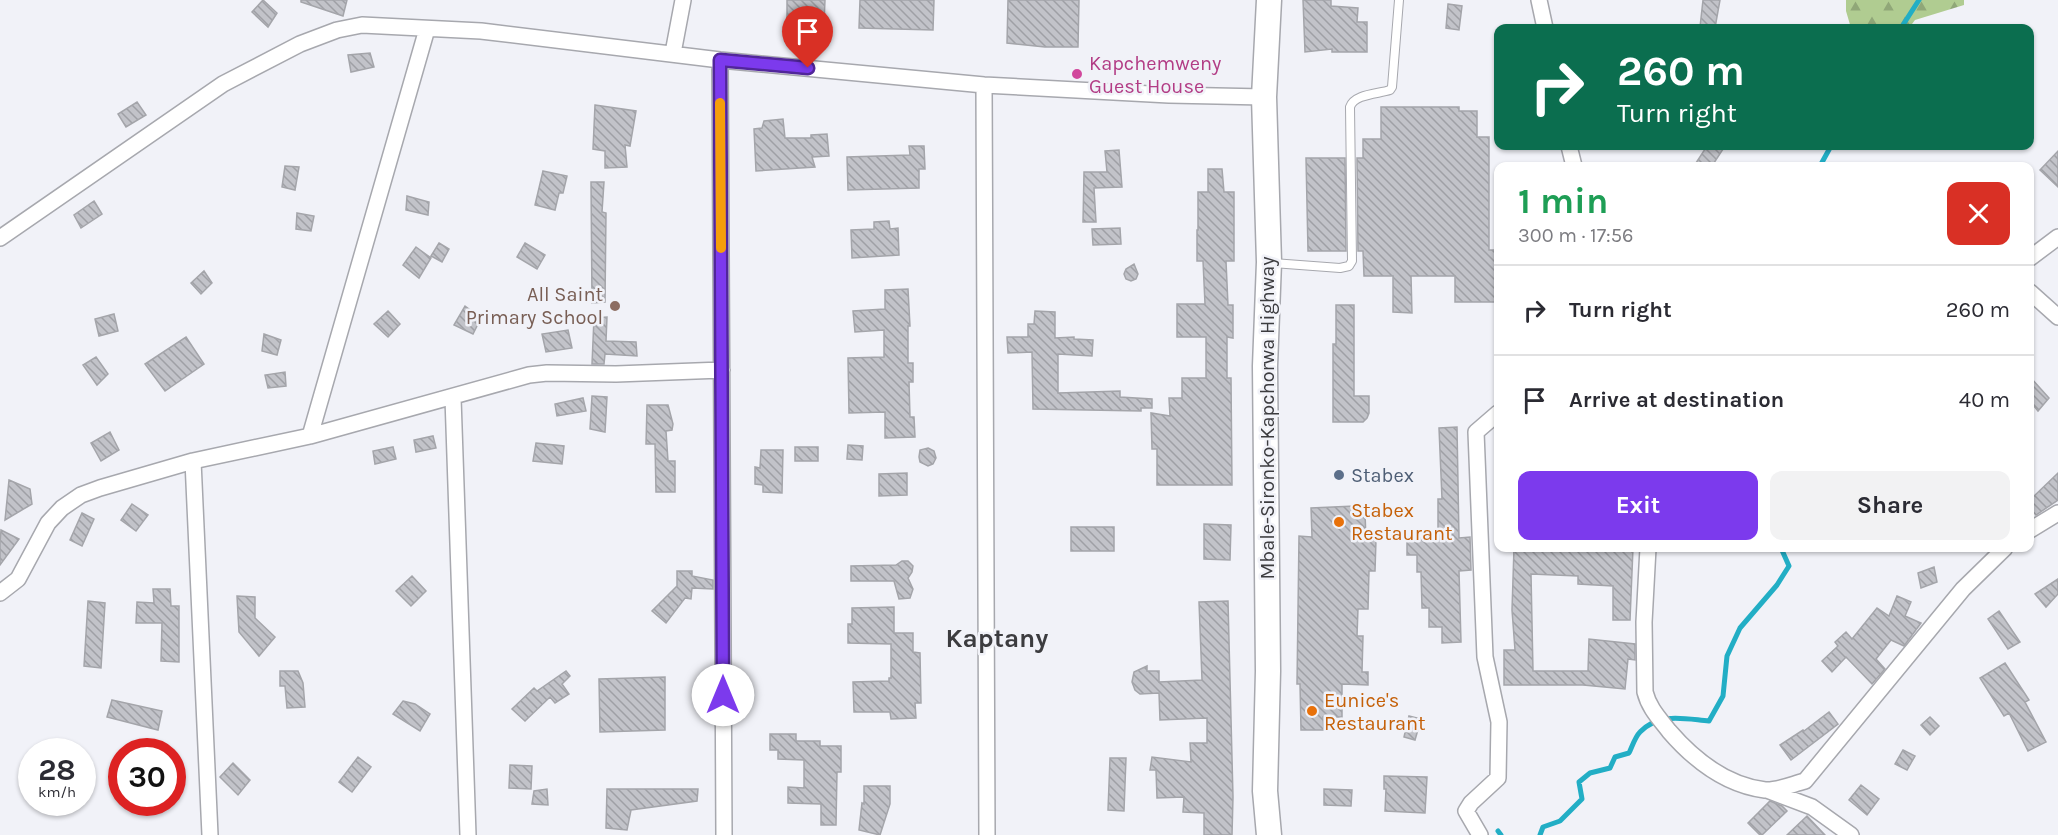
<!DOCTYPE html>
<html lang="en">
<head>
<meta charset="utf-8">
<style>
	body { margin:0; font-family:Karla,sans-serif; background:#f2f2f3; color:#2b2b33; height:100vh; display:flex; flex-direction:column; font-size:22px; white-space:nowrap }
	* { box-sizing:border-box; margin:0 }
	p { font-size:20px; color:#7c7c81 }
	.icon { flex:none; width:33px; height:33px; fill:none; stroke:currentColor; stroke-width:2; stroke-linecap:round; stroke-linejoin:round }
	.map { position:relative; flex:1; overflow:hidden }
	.side { position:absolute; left:1494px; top:162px; width:540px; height:390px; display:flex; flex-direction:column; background:#fff; border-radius:12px; box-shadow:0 2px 4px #0004 }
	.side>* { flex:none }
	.banner { position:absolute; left:1494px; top:24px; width:540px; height:126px; border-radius:12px; box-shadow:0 2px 4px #0004; background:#0b6e4f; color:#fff; overflow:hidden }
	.speed { position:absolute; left:18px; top:738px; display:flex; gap:12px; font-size:30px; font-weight:700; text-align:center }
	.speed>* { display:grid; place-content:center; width:78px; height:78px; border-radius:50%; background:#fff; box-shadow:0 2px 4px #0004; line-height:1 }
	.speed small { font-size:15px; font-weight:400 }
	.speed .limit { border:9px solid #d22; background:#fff; color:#111 }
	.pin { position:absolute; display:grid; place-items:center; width:51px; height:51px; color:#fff; margin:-62px -26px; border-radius:50% 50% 50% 0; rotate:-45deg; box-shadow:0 0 6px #0007 }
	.pin .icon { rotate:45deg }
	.me { position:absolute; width:66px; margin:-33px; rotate:0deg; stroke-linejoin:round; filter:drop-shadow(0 0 4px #0008) }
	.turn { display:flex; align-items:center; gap:21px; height:126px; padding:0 24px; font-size:27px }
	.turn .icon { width:78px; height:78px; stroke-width:2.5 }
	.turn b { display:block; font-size:42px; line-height:51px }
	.round { display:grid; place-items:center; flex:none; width:63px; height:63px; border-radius:12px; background:#f2f2f3 }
	.headline { display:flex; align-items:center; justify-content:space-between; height:102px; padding:0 24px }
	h1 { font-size:36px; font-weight:700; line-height:45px; color:#1e9e55 }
	.cta { display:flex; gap:12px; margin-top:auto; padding:12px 24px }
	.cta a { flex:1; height:69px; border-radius:12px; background:#7c3aed; color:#fff; font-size:24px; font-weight:700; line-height:69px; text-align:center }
	.cta a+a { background:#f2f2f3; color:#2b2b33 }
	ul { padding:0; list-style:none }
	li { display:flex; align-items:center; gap:18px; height:90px; padding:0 24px; border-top:2px solid #e1e1e2 }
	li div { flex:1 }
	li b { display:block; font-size:22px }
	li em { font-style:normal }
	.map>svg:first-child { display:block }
	.forest { fill:url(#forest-firs) }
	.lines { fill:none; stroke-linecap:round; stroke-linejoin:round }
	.stream { stroke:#22aec5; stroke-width:5 }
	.building { fill:url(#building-back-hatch); stroke:#a4a5aa; stroke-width:1.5 }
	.lane-casing { stroke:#a7a8ae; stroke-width:10 }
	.street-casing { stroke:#a7a8ae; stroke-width:18 }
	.primary-casing { stroke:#a7a8ae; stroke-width:27 }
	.lane { stroke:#fff; stroke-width:8 }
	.street { stroke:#fff; stroke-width:15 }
	.primary { stroke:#fff; stroke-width:24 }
	.route-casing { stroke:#51269a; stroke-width:15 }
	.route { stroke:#7c3aed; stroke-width:10 }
	.slow { stroke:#f59e0b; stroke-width:10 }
	.hotel-dot { fill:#d1479c; stroke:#f1f2f8; stroke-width:2 }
	.education-dot { fill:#8d6e63; stroke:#f1f2f8; stroke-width:2 }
	.service-dot { fill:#5c6f8a; stroke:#f1f2f8; stroke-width:2 }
	.food-dot { fill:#e8710a; stroke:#f1f2f8; stroke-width:2 }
	.labels { text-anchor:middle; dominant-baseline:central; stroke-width:5; stroke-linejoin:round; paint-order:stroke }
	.hotel-label { font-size:20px; fill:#b23c85; stroke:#f1f2f8; text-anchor:start }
	.education-label { font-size:20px; fill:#785e54; stroke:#f1f2f8; text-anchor:end }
	.street-label { font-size:20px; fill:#3c3c3f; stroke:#f1f2f8 }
	.service-label { font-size:20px; fill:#4e5e75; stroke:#f1f2f8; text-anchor:start }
	.food-label { font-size:20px; fill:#c56008; stroke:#f1f2f8; text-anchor:start }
	.district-label { font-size:26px; font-weight:bold; fill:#3c3c3f; stroke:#f1f2f8 }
</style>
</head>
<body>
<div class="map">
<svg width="2058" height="835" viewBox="0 0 2058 835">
	<defs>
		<pattern id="forest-firs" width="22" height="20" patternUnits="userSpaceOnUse" patternTransform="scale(1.5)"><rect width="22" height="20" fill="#b0cc91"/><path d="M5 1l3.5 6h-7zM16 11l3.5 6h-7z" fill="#90a778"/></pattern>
		<pattern id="building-back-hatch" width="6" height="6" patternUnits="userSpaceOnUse" patternTransform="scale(1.5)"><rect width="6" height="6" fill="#c2c3c9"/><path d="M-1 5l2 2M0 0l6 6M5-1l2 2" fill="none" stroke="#9fa0a5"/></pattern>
	</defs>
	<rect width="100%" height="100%" fill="#f1f2f8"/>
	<!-- forest -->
	<path class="forest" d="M1846 0H1964V5L1915 20 1909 28H1851L1846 11Z"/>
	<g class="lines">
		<!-- stream -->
		<path class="stream" d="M1901 28 1919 0
			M1820 166 1831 146
			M1498 831 1501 835
			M1540 835 1543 827 1560 821 1582 799 1579 782 1590 773 1610 768 1615 757 1629 753C1632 747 1635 737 1640 732 1659 712 1685 719 1709 721L1723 696 1727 656 1740 628 1777 585 1789 566 1781 548"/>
	</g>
	<!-- building -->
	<path class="building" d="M263 0 277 13 268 27 252 12Z
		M301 0H347L343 16 301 2Z
		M787 0H825L824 23 787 22Z
		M860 0H934L933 30 859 28Z
		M1008 0H1079L1078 47H1045L1007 43Z
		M1303 0H1331V6L1358 8 1357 22H1367V52H1332V49L1305 52Z
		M1703 0H1720L1715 28 1700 27Z
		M1448 4 1462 6 1459 30 1446 28Z
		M370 53 374 67 351 72 348 55Z
		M137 102 146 115 126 127 118 114Z
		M595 105 636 111 630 146 625 145 627 167 605 168V151L593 149Z
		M1381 107H1459V111H1477V137H1489V250H1498L1496 302H1455V276H1411L1412 313 1393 312V276H1364L1363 251H1358L1357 158H1363V139H1381Z
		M783 119 785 138H811V135L827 134 829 156 812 157 815 167 756 171 754 129 762 128 764 121Z
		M909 146H924L925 169H919V188L848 190 847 157 910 155Z
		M1707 146H1725L1712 166H1694Z
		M1119 150 1122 187 1094 188 1096 222H1083L1084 172H1107L1105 151Z
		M2058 151V187L2040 170Z
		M1306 158H1345L1346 251H1308Z
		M285 166 299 167 295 190 282 187Z
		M1208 169H1222L1224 192H1234V261H1226L1228 305H1233V338L1227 337V378H1231L1232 485H1157V449H1152L1151 413 1170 416 1169 398H1182V378H1206V337H1177V304H1205L1203 261H1197V230H1198V192H1208Z
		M543 171 567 176 563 193H559L555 210 535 205Z
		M591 182H604L602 212 606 213 605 302 592 303Z
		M407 196 429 202 428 215 406 210Z
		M94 201 102 214 81 228 74 215Z
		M297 213 314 216 311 231 296 229Z
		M889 221 890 229 898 228 899 255 852 258 851 230 874 229V222Z
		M1120 228 1121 244 1093 245 1092 229Z
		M439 243 449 249 442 262 431 256Z
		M525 243 545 255 537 269 517 257Z
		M416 247 431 258 419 278 403 265Z
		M1134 264 1138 274 1136 279 1131 281 1126 279 1124 274 1126 269Z
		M204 271 212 283 201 294 191 283Z
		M908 289 910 326H908V363H913V382H909L910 417H914L915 437 885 438V412L849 413 848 358 884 357V330L855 332 853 311 885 309V290Z
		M1336 305H1354V396H1369V413L1367 418 1363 422H1333V344H1336Z
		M465 306 481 318 473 334 454 325Z
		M388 311 400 324 388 337 374 324Z
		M1035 311 1055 312V338L1074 337V339L1093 340 1092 356 1058 354V393L1120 391V397L1152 399V408H1141V411L1033 409 1032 352 1008 353 1007 337H1028V324H1034Z
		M114 314 118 331 99 336 95 319Z
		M607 317 606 341 636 342 637 356 605 354 604 364H592L594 318Z
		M568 330 572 348 546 352 542 334Z
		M264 334 281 340 277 355 262 351Z
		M186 337 204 364 165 391 145 364Z
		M96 357 108 374 97 385 83 365Z
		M285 372 286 386 268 388 265 375Z
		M2030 377 2049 398 2038 411 2030 401Z
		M592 396 607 397 605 432 590 429Z
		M583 398 586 411 557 416 555 404Z
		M647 405H668L673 424 672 430 666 431 668 461H675V492H656L655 444H646Z
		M1457 427 1459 538 1470 537 1471 570 1459 571 1461 642 1442 643V627H1429V608H1422L1421 572H1417V555H1407V538H1438V499H1442L1439 428Z
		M110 432 119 450 101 461 91 443Z
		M433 436 436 448 416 452 414 440Z
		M536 443 564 446 562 464 533 461Z
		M848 445 863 446 862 460 847 459Z
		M393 447 396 459 375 464 373 451Z
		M795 447H818V461H795Z
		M928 448 934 451 936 458 933 464 928 466 920 462 919 457 920 450Z
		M761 450H783L782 493 763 492V485L755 484V467L760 468Z
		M907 473V495L879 496V474Z
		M2058 473V500L2036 515 2030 508V500Z
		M9 480 30 489 32 504 5 520Z
		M132 504 148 515 136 531 121 520Z
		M1355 506 1365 513 1366 539 1376 540 1375 571H1369L1368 609H1358L1357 636H1363L1362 672H1368V685L1342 684V717H1323L1324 730H1301L1300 684H1297L1299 536 1312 537 1311 508Z
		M82 513 94 519 82 546 70 540Z
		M1204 524 1231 525 1230 560 1204 559Z
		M1071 527H1114V551H1071Z
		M1 530 19 539 0 565V543Z
		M1514 548H1633L1630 620H1613V586L1578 584V576L1531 574 1533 671H1588L1589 639 1635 644V660L1628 659 1625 689 1583 685H1504V650H1515L1512 610Z
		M902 561H908L913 566 912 572 908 578 913 589 910 598 899 599 894 581H851V566L896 565Z
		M1934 567 1937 582 1921 588 1918 573Z
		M677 571H692V576L713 580V589L692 588 691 599 685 598 666 623 652 611 677 586Z
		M412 576 426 591 411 606 396 591Z
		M2058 579V594L2046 607 2035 594Z
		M153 589H170L171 606H179V662L161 661 162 623H136L137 602 154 603Z
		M237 596 255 597V618L275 637 259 656 239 632Z
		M1897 596 1911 602 1905 616 1921 623 1904 646 1891 640 1876 659 1885 669 1872 684 1846 657 1832 672 1822 661 1838 646 1835 642 1846 632 1852 639 1877 608 1889 616Z
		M88 601 105 603 101 668 84 666Z
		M1228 601 1233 797 1232 835H1204V813L1183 812 1184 797 1157 798 1156 770H1150L1152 757 1191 762 1190 743H1207V718L1160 720 1159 693 1140 694 1135 690 1132 682 1134 672 1147 666V671H1159V682L1202 680 1199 602Z
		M894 607V633H913V652L920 653 921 703H915L916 718 891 719 890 712H854L853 682 889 681V678H891V644L848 643V624H852V608Z
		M1999 611 2020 642 2008 649 1988 619Z
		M2005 663 2029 700 2025 702 2046 742 2028 751 2009 713 2004 716 1980 678Z
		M280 671H298L303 683 305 707 287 708 285 686H280Z
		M566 671 570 676 562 684 569 694 555 703 550 697 525 721 512 709 534 688 537 691Z
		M665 677V730L600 732 599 679Z
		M112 700 162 711 158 730 107 717Z
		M403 701 415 704 430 714 420 731 393 714Z
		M1829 712 1838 724 1791 760 1780 745 1803 730 1804 731Z
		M1409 716 1421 719 1415 740 1404 737Z
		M1930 717 1939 726 1930 735 1921 725Z
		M770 734H796V741H820V746H841V772H837L836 825H821V804L788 803V787L804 788V760L778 759V750H770Z
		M1903 750 1915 756 1907 770 1895 764Z
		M358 757 371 767 352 792 339 782Z
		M1110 758H1126L1124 811 1108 810Z
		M233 763 250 780 238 795 220 777Z
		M510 765 532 766 531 789 509 788Z
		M1384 776 1427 777 1425 813 1385 811 1386 789H1384Z
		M1861 785 1879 799 1867 815 1849 800Z
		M864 786H890V804L880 835 859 830 862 803 864 804Z
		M547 789 548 805 532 804 534 791Z
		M607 789H698L697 801 631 810 627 830 606 828Z
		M1324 789 1352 790 1351 806 1324 805Z
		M1770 801 1782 806 1787 811 1762 835H1760L1748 823Z
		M1807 816 1825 835H1787Z"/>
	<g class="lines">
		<!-- lane casing -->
		<g class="lane-casing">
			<path id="lane" d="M1273 263 1340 268 1349 266 1352 261 1350 107C1354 94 1378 94 1390 90L1392 87 1399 0"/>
		</g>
		<!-- street casing -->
		<g class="street-casing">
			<path id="street" d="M1539 0 1545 28
				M673 53 683 0
				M720 60 724 835
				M984 85 987 835
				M1569 146 1574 166
				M0 238 223 84 300 44 337 30 362 25 481 31 720 60 984 85 1169 95 1264 97
				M2030 258 2058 237
				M2030 292 2058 317
				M453 398 468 835
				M310 436 427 29
				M193 461 210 835
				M2030 530 2058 513
				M1648 548 1644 622 1645 692C1649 708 1659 718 1669 731 1694 760 1725 785 1765 790 1777 791 1793 784 1805 781L1963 589 2005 548
				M0 593 18 579 48 523 62 508 81 495 100 488 193 461 310 436 529 375 547 373 616 374 722 370
				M1767 790 1812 807 1851 835
				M1480 835 1466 811 1471 803 1498 778 1499 722 1485 657 1476 432 1498 413"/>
		</g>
		<!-- primary casing -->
		<g class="primary-casing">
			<path id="primary" d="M1269 0 1264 97 1269 262 1265 366 1268 671 1265 791 1269 835"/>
		</g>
		<!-- lane -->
		<use href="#lane" class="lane"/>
		<!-- street -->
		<use href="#street" class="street"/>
		<!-- primary -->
		<use href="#primary" class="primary"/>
	</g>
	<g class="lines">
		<!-- route casing -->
		<g class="route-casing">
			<path id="route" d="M723 695 720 60 808 68"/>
		</g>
		<!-- route -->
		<use href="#route" class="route"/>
		<!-- slow -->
		<path class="slow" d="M720 103 721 248"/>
	</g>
	<!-- markers -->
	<circle class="hotel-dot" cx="1077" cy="74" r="6"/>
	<circle class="education-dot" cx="615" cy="306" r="6"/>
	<circle class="service-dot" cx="1339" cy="475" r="6"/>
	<g class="food-dot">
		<circle cx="1339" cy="522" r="6"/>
		<circle cx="1312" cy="711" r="6"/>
	</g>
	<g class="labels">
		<!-- hotel labels -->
		<g class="hotel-label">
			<text x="1089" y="63">Kapchemweny<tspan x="1089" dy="23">Guest House</tspan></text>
		</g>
		<!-- education labels -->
		<g class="education-label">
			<text x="603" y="294">All Saint<tspan x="603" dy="23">Primary School</tspan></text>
		</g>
		<!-- street labels -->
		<g class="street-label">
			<text transform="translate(1267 418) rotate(-90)">Mbale-Sironko-Kapchorwa Highway</text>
		</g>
		<!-- service labels -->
		<g class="service-label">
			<text x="1351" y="475">Stabex</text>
		</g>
		<!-- food labels -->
		<g class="food-label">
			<text x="1351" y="510">Stabex<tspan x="1351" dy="23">Restaurant</tspan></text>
			<text x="1324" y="700">Eunice's<tspan x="1324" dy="23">Restaurant</tspan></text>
		</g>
		<!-- district labels -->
		<g class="district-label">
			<text x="997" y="638">Kaptany</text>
		</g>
	</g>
</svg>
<div class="speed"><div>28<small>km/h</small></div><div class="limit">30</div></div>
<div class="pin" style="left:808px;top:68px;background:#d93025"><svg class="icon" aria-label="arrive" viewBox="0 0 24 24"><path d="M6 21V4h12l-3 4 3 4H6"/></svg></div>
<svg class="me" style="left:723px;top:695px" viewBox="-20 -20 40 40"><circle r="19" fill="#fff"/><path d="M0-13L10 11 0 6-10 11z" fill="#7c3aed"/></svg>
<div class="banner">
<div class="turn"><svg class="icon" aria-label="right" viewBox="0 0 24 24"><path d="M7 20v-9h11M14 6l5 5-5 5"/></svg><div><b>260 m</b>Turn right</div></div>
</div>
<section class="side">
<div class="headline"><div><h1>1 min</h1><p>300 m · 17:56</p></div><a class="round" style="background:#d93025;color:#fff"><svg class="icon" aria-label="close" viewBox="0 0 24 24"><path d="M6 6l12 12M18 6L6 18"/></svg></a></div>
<ul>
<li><svg class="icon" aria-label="right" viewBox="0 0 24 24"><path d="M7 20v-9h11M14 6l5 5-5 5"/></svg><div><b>Turn right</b></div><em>260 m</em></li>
<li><svg class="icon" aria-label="arrive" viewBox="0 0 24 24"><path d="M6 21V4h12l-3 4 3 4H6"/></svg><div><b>Arrive at destination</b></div><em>40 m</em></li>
</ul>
<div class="cta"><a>Exit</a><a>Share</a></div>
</section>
</div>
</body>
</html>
